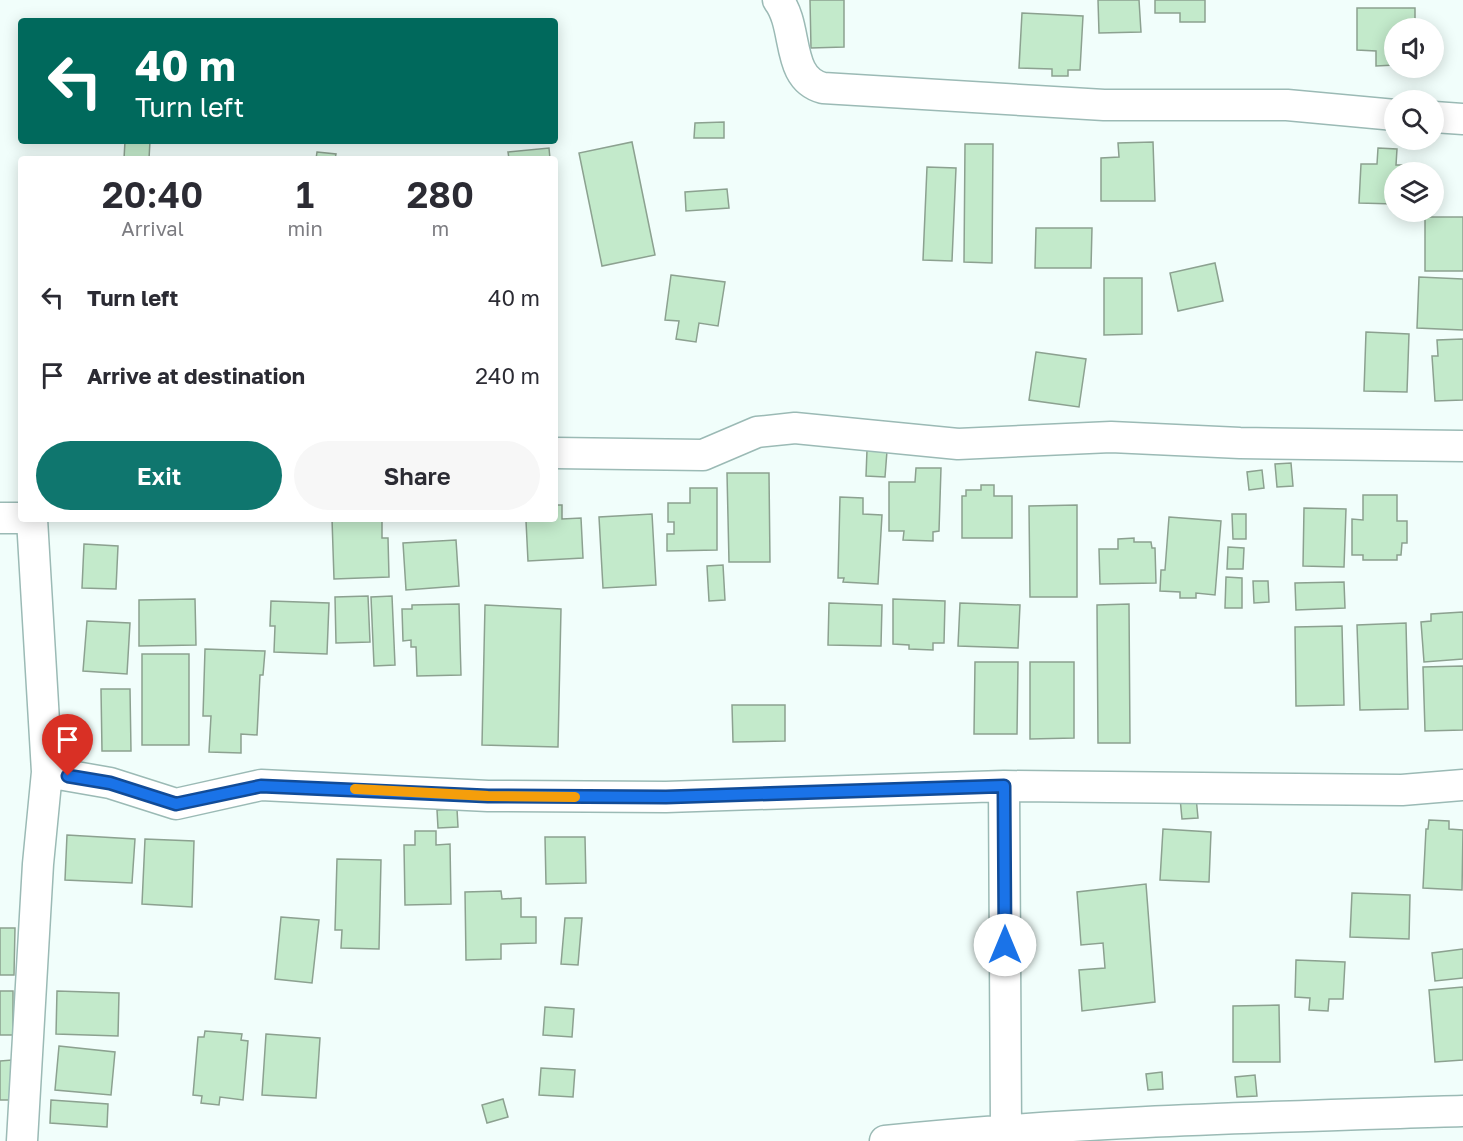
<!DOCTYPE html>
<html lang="en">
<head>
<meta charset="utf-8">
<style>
	body { margin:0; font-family:"Golos Text",sans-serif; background:#f7f7f7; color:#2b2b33; height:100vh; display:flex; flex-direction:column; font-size:22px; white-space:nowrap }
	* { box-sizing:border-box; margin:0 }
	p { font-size:20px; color:#7c7c81 }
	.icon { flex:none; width:33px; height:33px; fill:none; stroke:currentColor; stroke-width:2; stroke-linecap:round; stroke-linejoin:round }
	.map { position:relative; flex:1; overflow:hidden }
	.drawer { position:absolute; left:18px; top:156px; width:540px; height:366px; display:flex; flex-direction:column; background:#fff; border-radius:6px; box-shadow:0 3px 15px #0003 }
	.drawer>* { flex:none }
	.hud { position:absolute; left:18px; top:18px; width:540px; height:126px; border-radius:6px; box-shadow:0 3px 15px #0003; background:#00695c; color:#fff; overflow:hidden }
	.tools { position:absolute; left:1384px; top:18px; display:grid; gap:12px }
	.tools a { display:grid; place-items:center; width:60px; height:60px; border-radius:50%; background:#fff; box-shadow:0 3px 15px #0003; font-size:30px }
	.pin { position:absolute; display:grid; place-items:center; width:51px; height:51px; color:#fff; margin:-62px -26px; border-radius:50% 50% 50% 0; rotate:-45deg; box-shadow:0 0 6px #0007 }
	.pin .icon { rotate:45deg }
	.me { position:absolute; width:66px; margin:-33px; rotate:0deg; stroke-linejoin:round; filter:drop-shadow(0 0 4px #0008) }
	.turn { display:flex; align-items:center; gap:21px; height:126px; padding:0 18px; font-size:27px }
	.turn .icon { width:78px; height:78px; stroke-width:2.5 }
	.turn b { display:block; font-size:42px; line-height:51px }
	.eta { display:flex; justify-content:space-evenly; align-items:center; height:102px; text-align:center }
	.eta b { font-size:36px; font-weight:600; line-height:42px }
	.action { display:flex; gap:12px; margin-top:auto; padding:12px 18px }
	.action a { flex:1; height:69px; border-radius:36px; background:#0f766e; color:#fff; font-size:24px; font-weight:600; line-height:69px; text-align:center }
	.action a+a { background:#f7f7f7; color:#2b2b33 }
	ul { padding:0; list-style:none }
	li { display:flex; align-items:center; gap:18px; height:78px; padding:0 18px }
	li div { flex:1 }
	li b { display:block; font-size:22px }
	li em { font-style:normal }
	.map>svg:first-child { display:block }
	.building { fill:#c3eacb; stroke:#8ca190; stroke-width:1.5 }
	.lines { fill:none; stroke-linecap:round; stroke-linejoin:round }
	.minor-casing { stroke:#9bbab5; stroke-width:33 }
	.minor { stroke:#fff; stroke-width:30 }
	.route-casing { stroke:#114b97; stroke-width:15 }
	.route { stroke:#1a73e8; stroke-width:10 }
	.slow { stroke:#f59e0b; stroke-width:10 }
</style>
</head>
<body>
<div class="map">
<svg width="1463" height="1141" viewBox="0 0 1463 1141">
	<rect width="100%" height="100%" fill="#f1fefb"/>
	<!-- building -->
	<path class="building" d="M810 0H844V47L811 48Z
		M1098 0H1139L1141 32 1099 33Z
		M1155 0H1205V22H1180V13H1155Z
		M1357 8H1415V28H1395V65L1376 66V51L1357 50Z
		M1022 13 1083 16 1080 70H1068V76H1052V69L1019 68Z
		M724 122V138H694L695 123Z
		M125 141H150L149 159H124Z
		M632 142 655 255 602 266 579 153Z
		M1153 142 1155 201H1101V158L1119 157 1118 143Z
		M965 144H993L992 263 964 262Z
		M549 148 550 159H509L508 152Z
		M1378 148 1397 149 1396 165H1420V172H1395V204L1359 203 1361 164H1377Z
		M317 152 336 154 335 159H316Z
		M927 167 956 168 952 261 923 260Z
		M727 189 729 208 686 211 685 192Z
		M1425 217H1463V271H1425Z
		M1036 228H1092L1091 268H1035Z
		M1215 263 1223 301 1178 311 1170 273Z
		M671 275 725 282 718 326 699 323 696 342 676 339 679 321 665 320Z
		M1419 277 1463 279V330L1417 328Z
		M1104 278H1142V334L1104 335Z
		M1366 332 1409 334 1407 392 1364 391Z
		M1463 339V400L1435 401 1432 356H1438L1437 340Z
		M1036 352 1086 359 1079 407 1029 400Z
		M867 450 887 451 885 477 866 476Z
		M1291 463 1293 486 1277 487 1275 464Z
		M916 468H941L939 531 933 532V541L903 540 904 531H889V482H915Z
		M1262 470 1264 488 1249 490 1247 472Z
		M727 473H769L770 562H729Z
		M981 485H994V496H1012V538H962V496H966V490H981Z
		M690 488H717V550L667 551V534H674V522H668V503H690Z
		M1363 495H1397V521H1407V543H1402L1401 555H1397V560H1363V555H1352V519L1363 520Z
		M840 497 863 498V514L882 515 878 584 843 582 844 578H838Z
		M555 505H562V519L581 518 583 558 528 561 526 521 555 519Z
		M1077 505V597H1030L1029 506Z
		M1304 508 1346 509 1344 567 1303 566Z
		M652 514 656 585 603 588 599 517Z
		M1232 514H1246V539H1233Z
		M1169 517 1221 521 1215 595 1196 593V598H1180V592L1160 591 1161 570H1165Z
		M332 519H382V538H388L389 577 334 579Z
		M1134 538V542H1151L1152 548H1155L1156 583 1100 584 1099 549H1118V539Z
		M456 540 459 586 406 590 403 543Z
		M84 544 118 546 116 589 82 588Z
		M1228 547 1244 548 1243 569H1227Z
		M723 565 725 600 709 601 707 566Z
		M1226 577 1242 578V608H1225Z
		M1253 581H1268L1269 602 1254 603Z
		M1344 582 1345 608 1296 610 1295 583Z
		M368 596 370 642 336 643 335 597Z
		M392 596 395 665 374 666 371 597Z
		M195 599 196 645 139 646V600Z
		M893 599 945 601 944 643H933V650L909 649V645L893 644Z
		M271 601 329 603 327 654 274 652 275 626H270Z
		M829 603 882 605 881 646 828 645Z
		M960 603 1020 605 1018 648 958 646Z
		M459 604 461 675 417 676 416 647H411V640L403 641 402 609H412V605Z
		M1129 604 1130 743H1098L1097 605Z
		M485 605 561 609 558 747 482 745Z
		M1463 612V659L1424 662 1421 622 1431 621V614Z
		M87 621 130 623 127 674 83 671Z
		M1406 623 1408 709 1360 710 1357 625Z
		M1342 626 1344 705 1296 706 1295 627Z
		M205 649 265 651 263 675H260L257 735 241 734V753L209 752 211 716H203Z
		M142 654H189V745H142Z
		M975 662H1018L1017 734H974Z
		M1030 662H1074V738L1030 739Z
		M1463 666V730L1425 731 1423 667Z
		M101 689H130L131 751H102Z
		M732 705H785V741L733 742Z
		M1196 797 1198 818 1182 819 1180 798Z
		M457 809 458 827 438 828 437 810Z
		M1429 820 1449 821V829L1463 830 1462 890 1423 888 1426 829H1428Z
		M1163 829 1211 832 1209 882 1160 880Z
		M415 831H436V845L450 844 451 904 405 905 404 845H415Z
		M67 835 135 839 132 883 65 880Z
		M545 837H585L586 883 546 884Z
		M145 839 194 841 192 907 142 904Z
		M337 859 381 860 379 949 341 948 342 930H335Z
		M1146 884 1155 1002 1082 1011 1079 970 1105 968 1103 943 1081 945 1077 892Z
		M501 891 502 899 521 898V917H536V943L501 944V959L466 960 465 892Z
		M1352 893 1410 895 1409 939 1350 937Z
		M281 917 319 920 312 983 275 979Z
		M565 918H582L578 965 561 964Z
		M0 928H15L14 975H0Z
		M1463 949V978L1435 981 1432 953Z
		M1296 960 1345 962 1343 999H1329L1328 1011 1309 1010 1310 998 1295 997Z
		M1463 987V1060L1435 1062 1429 990Z
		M0 991H13V1035H0Z
		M57 991 119 993 118 1036 56 1034Z
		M1279 1005 1280 1062H1233V1006Z
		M545 1007 574 1009 572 1037 543 1035Z
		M205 1031 242 1034 241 1040 248 1041 243 1100 220 1097 219 1105 201 1103 202 1096 193 1095 198 1037H204Z
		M266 1034 320 1038 316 1098 262 1095Z
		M59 1046 115 1052 111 1095 55 1090Z
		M12 1060V1100H0V1061Z
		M541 1068 575 1070 573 1097 539 1095Z
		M1162 1072 1163 1089 1148 1090 1146 1074Z
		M1255 1075 1257 1096 1237 1097 1235 1077Z
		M503 1099 508 1117 487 1123 482 1105Z
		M51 1100 108 1104 107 1127 50 1123Z"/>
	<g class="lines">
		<!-- minor casing -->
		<g class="minor-casing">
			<path id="minor" d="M778 0C799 27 785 78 823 88L1104 105H1287L1395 115
				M1434 117 1463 119
				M555 453 703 455 757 432 795 428 958 444 1111 437 1240 443 1463 446
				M0 518H21
				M47 772 110 783 176 804 261 785 488 796 666 797 1004 786 1402 790 1463 785
				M1004 786 1006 1128
				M22 1141 38 864 47 772 32 519
				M885 1141C1078 1121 1270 1117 1463 1111"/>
		</g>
		<!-- minor -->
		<use href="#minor" class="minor"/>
	</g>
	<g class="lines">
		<!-- route casing -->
		<g class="route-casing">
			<path id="route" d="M68 776 110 783 176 804 261 786 488 796 666 797 1004 786 1005 945"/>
		</g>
		<!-- route -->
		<use href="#route" class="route"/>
		<!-- slow -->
		<path class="slow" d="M355 789 488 796 575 797"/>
	</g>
</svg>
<div class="tools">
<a><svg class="icon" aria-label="sound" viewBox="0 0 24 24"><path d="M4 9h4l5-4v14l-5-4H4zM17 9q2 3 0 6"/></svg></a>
<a><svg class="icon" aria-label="search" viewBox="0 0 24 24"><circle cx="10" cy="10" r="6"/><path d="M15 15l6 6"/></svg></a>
<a><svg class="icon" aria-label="layers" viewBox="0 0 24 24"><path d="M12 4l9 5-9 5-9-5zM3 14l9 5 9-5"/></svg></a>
</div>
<div class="pin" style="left:68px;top:776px;background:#d93025"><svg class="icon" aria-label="arrive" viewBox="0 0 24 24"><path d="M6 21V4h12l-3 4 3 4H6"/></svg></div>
<svg class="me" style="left:1005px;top:945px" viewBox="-20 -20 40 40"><circle r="19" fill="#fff"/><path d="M0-13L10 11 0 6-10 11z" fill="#1a73e8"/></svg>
<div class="hud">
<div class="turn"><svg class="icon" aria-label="left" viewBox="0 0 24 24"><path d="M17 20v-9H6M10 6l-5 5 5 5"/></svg><div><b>40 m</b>Turn left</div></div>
</div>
<section class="drawer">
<div class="eta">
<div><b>20:40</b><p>Arrival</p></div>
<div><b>1</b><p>min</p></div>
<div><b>280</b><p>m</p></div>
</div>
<ul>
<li><svg class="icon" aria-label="left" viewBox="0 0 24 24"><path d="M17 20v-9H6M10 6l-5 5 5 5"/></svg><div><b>Turn left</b></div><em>40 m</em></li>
<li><svg class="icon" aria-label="arrive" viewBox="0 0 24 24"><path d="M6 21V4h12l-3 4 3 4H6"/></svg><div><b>Arrive at destination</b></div><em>240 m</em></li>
</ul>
<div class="action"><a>Exit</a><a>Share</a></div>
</section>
</div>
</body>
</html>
